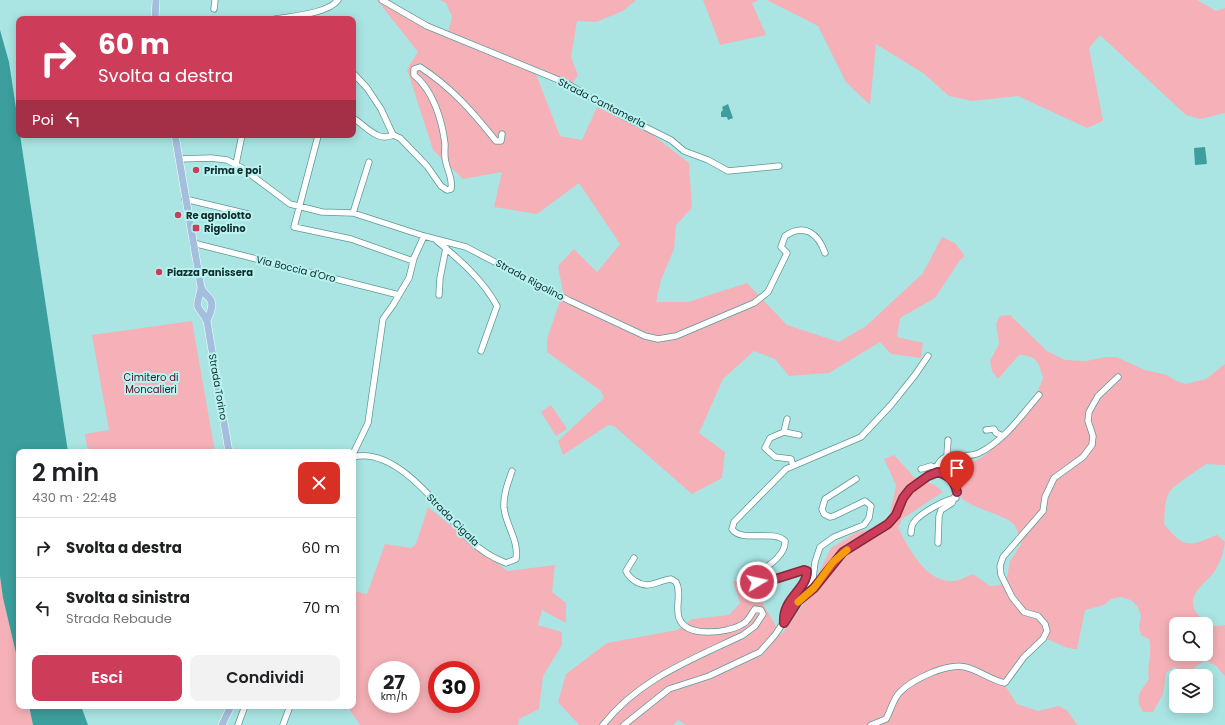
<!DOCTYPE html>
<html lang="it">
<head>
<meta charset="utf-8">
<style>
	body { margin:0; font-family:Poppins,sans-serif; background:#f2f2f2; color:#202124; height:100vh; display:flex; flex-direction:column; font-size:15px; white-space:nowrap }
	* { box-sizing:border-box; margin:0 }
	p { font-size:13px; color:#757577 }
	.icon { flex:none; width:22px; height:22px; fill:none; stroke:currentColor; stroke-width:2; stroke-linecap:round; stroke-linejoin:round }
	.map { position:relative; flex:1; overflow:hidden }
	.sheet { position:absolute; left:16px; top:449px; width:340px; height:260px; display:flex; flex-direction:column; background:#fff; border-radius:8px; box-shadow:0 2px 10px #0003 }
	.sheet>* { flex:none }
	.hud { position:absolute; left:16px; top:16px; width:340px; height:122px; border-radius:8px; box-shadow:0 2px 10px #0003; background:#cd3d5a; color:#fff; overflow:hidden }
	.controls { position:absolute; left:1169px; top:617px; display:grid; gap:8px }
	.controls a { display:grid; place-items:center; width:44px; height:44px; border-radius:8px; background:#fff; box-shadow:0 2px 10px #0003; font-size:20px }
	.speed { position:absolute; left:368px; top:661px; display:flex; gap:8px; font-size:20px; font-weight:700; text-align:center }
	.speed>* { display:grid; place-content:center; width:52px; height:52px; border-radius:50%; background:#fff; box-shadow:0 2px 10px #0003; line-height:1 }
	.speed small { font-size:10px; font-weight:400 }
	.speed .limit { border:6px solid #d22; background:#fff; color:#111 }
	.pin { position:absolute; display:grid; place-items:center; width:34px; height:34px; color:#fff; margin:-41px -17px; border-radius:50% 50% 50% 0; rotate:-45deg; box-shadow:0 0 4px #0007 }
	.pin .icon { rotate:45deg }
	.me { position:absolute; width:44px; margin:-22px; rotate:81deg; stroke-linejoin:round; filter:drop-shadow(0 0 3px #0008) }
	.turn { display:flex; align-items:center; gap:14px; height:84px; padding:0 16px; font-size:18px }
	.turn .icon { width:52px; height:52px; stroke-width:2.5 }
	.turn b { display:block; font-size:28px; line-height:34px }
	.then { display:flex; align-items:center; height:38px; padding:0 16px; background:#0003; gap:8px; font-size:15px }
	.round { display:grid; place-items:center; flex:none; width:42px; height:42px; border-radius:8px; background:#f2f2f2 }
	.overview { display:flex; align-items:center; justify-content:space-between; height:68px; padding:0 16px }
	h1 { font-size:24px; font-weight:600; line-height:30px }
	.action { display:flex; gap:8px; margin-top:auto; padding:8px 16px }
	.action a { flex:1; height:46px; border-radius:8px; background:#cd3d5a; color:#fff; font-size:16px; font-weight:600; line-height:46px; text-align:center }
	.action a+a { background:#f2f2f2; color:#202124 }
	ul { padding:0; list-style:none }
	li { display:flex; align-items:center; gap:12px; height:60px; padding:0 16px; border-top:1px solid #e0e0e0 }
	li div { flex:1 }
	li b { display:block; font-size:15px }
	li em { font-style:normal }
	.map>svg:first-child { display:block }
	.green { fill:#f5b1b7; fill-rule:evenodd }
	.water { fill:#3c9f9d }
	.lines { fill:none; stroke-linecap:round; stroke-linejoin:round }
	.minor-casing { stroke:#5e9896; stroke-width:7 }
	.major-casing { stroke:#fff; stroke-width:8 }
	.minor { stroke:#fff; stroke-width:5.5 }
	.major { stroke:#a4bedd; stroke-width:7 }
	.route-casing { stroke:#85283a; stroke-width:10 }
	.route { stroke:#cd3d5a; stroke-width:7 }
	.slow { stroke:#f59e0b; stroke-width:7 }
	.poi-dot { fill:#cd3d5a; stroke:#b7f3f0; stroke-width:1.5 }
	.labels { text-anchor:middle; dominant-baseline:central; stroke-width:4; stroke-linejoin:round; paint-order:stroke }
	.street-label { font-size:10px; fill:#142c2b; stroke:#b7f3f0 }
	.poi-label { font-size:10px; font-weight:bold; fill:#142c2b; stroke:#b7f3f0; text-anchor:start }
	.park-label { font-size:10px; fill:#590b1e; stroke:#b7f3f0 }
</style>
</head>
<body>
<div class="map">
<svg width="1225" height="725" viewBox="0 0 1225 725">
	<rect width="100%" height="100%" fill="#aae5e3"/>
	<!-- green -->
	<path class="green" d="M377 0H387L407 12 448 32 452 17 446 3 440 0H636L623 11 596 22 577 21 571 57 578 75 572 84 534 69 560 136 582 140 597 107 644 128 689 163 692 208 676 225 674 249 661 280 656 302H688L747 283 787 325 839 342 866 326 923 273 942 237 955 243 965 256 960 260 935 298 900 318 897 337 923 343 921 358 891 354 880 342 829 373 789 376 775 359 754 351 723 379 699 433 725 452 722 478 692 494 614 426 608 425 563 455 558 441 604 398 601 391 547 352V339L563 292 558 266 574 249 597 272 620 244 579 183 537 214 494 207 502 172 463 179 433 150 407 69 418 52Z
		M703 0H759L752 3 766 35 720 45Z
		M767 0H1197L1216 11 1225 8V113L1201 119 1186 115 1100 35 1089 48 1103 121 1087 128 1018 96 972 101 949 96 923 73 876 44 870 105 846 82 818 26Z
		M1010 315 1047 351 1065 360 1086 361 1106 357H1116L1145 370 1167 375 1176 381 1186 384 1206 379 1225 364V465L1206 464C1197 471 1173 485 1169 493 1164 501 1165 515 1164 524 1185 549 1187 547 1217 535L1225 542C1224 552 1220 562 1215 571 1208 581 1192 590 1193 604 1193 609 1199 616 1202 620 1208 627 1217 627 1225 625V676L1215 665 1206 661 1197 665 1191 674 1174 667 1166 673 1163 694 1153 712H1143C1134 697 1140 692 1149 679 1146 664 1153 654 1149 639L1141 635 1139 626 1141 617 1138 607 1131 600 1121 597 1111 599 1104 605 1085 610 1077 649C1061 649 1056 639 1040 639L1015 669 1006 687 1017 704 1038 711 1058 706 1067 710 1077 725H686L678 720 673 725H579L558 702 566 674 607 643 677 630 692 619 729 615 740 603 733 581H750L781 635 803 605 831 548 857 532 876 528 885 523 890 514 896 485 884 459 894 455 915 478 935 485 943 492 902 519 898 528C909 548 926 583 953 581 960 581 967 576 973 574L990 586 1000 585 1007 577 1010 561 1021 544C1019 538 1018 531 1015 526 1005 510 940 507 960 477 963 473 966 468 969 465 974 461 980 459 985 455 1009 436 1033 408 1043 378 1038 362 1038 356 1019 355L998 379 992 371 990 361 999 344 996 324 1000 316ZM1176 624H1206V654H1176Z
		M192 321 215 452H88L85 434 109 430 92 335Z
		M551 405 567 429 556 436 541 412Z
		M428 507 507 571 555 565 552 592 566 603V623L542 610 538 625 562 632V645L543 676 539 709 519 719 518 725H360L347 706H353V591L367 594 385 544 411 548 416 544ZM377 670H411V704H377ZM437 670H471V704H437Z
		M0 576 3 598 19 666V706H29L33 725H0Z"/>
	<!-- water -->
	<path class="water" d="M0 30 9 62 68 452H19V666L3 598 0 576Z
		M728 104 733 118 728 120 727 117H721V112L723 110 722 107Z
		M1205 147 1207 164 1195 165 1194 148Z
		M29 706H81L88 725H33Z"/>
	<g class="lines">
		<!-- minor casing -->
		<g class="minor-casing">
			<path id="minor" d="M382 0 427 26 566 83 619 114 671 140 684 151 708 160 728 171 779 166
				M214 9 215 0
				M275 19C292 16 327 14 338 0
				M353 73 367 88 381 109 393 135 400 138 427 166 441 186 447 190 451 189C453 179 448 172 446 163 444 157 445 150 445 144 442 120 433 90 414 75V69L420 67C451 87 473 112 496 141H501L502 134
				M353 118C366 126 378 143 393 135
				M318 136 294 227 351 239 413 261
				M179 159 211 158 227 160 242 168 290 204 322 212 353 213 424 236 466 247 570 301 645 336 658 339 676 336 754 303 768 292 787 253 781 247 785 236C804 223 818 233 825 253
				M236 164 242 135
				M185 199 248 214
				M353 213 369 162
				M437 241C460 260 483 280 497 306L481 351
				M193 243 399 295
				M439 295 440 278 446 248
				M787 419 784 432 770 438 765 448 775 457 791 459 793 466
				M986 430 994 429 996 433 1003 436
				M784 432 799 435
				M353 454 368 423 383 319 393 305 409 278 414 258 424 236
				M947 455 948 440
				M353 457C398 446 442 512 470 540 480 550 493 558 506 563L516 559C519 540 506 526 504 508 503 495 508 483 512 471
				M921 469 931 466 936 468
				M938 472 949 476 955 484 957 492 952 503 941 510 939 516 938 543
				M911 533C911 528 912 524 915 521 921 513 946 499 956 498
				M803 597C818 585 827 567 841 554 854 541 874 535 888 523 895 517 898 509 902 500 909 487 924 476 938 472L936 468C946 446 961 461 979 453 1004 441 1021 416 1039 395
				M784 623C782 599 804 592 808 571L804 570 769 581H756L754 578 755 575C766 567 786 556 785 541 773 529 741 543 732 529L734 522 786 469 861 437 891 405 915 375 928 356
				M238 725 245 706
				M283 725 290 706
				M603 725C639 679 691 660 743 635L755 626 763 614 761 610 755 609C750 615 749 622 741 625 727 633 686 638 679 618 675 606 682 593 676 582L671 579C656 581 649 590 635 581 631 578 628 576 626 571L634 558
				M624 725 669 689 709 676 760 652 775 635 813 578 815 562 820 547 834 537 864 525 869 518 871 506 865 501 834 516 830 517 824 514 822 509 825 499 856 479
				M871 725 886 719C891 710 893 699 900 692 913 679 947 663 965 667 979 670 990 680 1005 683L1024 657 1043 639 1047 631 1045 624 1038 616 1024 612 1012 597 1001 575 1000 566 1003 557 1043 511 1045 497 1054 478 1083 457 1092 445 1093 436 1088 421 1089 412 1098 396 1118 377"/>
		</g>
		<!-- major casing -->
		<g class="major-casing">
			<path id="major" d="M155 19 156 0
				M175 135 201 287C201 293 196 303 198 307 200 311 205 316 207 321L229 452
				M202 289C204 294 207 295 210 299 215 305 209 315 207 321
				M222 725 231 706"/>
		</g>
		<!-- minor -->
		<use href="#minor" class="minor"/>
		<!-- major -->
		<use href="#major" class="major"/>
	</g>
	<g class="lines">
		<!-- route casing -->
		<g class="route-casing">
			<path id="route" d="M757 582 769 581 804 570 807 571C807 590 782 598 784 623L798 601 814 588 843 552 888 524 896 515 903 498 910 489 928 476 938 472C949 476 954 480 957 492"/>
		</g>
		<!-- route -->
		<use href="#route" class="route"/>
		<!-- slow -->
		<path class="slow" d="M798 602 814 588 833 562 847 550"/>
	</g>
	<!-- markers -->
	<g class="poi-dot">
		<circle cx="196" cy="170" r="4"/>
		<circle cx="178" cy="215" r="4"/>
		<rect x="192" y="224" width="8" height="8" rx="2"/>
		<circle cx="159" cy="272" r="4"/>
	</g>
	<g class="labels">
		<!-- street labels -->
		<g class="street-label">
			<text transform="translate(602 103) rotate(27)">Strada Cantamerla</text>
			<text transform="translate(296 269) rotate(14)">Via Boccia d'Oro</text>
			<text transform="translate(530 280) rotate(28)">Strada Rigolino</text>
			<text transform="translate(218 387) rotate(80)">Strada Torino</text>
			<text transform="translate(453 520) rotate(45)">Strada Cigala</text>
		</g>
		<!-- poi labels -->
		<g class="poi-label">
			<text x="204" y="170">Prima e poi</text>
			<text x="186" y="215">Re agnolotto</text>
			<text x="204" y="228">Rigolino</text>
			<text x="167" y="272">Piazza Panissera</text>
		</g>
		<!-- park labels -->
		<g class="park-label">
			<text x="151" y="377">Cimitero di<tspan x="151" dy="12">Moncalieri</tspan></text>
		</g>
	</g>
</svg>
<div class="controls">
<a><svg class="icon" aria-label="search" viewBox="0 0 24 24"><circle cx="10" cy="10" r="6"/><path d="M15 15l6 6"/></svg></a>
<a><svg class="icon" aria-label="layers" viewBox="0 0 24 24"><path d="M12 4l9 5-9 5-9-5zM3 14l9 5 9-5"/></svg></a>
</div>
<div class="speed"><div>27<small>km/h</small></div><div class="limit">30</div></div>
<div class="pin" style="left:957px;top:492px;background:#d93025"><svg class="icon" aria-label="arrive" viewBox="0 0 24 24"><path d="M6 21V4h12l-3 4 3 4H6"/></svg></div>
<svg class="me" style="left:757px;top:582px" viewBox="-20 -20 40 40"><circle r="17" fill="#cd3d5a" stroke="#fff" stroke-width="3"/><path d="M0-11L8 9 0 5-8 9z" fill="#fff"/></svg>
<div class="hud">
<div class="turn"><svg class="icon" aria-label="right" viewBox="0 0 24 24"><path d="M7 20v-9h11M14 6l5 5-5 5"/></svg><div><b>60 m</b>Svolta a destra</div></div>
<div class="then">Poi<svg class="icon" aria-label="left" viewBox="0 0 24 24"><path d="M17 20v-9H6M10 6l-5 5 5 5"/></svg></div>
</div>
<section class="sheet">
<div class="overview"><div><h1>2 min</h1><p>430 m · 22:48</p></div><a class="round" style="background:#d93025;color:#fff"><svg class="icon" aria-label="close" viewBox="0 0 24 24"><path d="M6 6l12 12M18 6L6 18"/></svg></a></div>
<ul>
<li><svg class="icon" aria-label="right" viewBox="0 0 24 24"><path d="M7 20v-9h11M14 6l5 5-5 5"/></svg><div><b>Svolta a destra</b></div><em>60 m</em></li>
<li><svg class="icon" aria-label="left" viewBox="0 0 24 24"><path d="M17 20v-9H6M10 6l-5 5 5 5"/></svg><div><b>Svolta a sinistra</b><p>Strada Rebaude</p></div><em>70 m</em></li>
</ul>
<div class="action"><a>Esci</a><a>Condividi</a></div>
</section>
</div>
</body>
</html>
